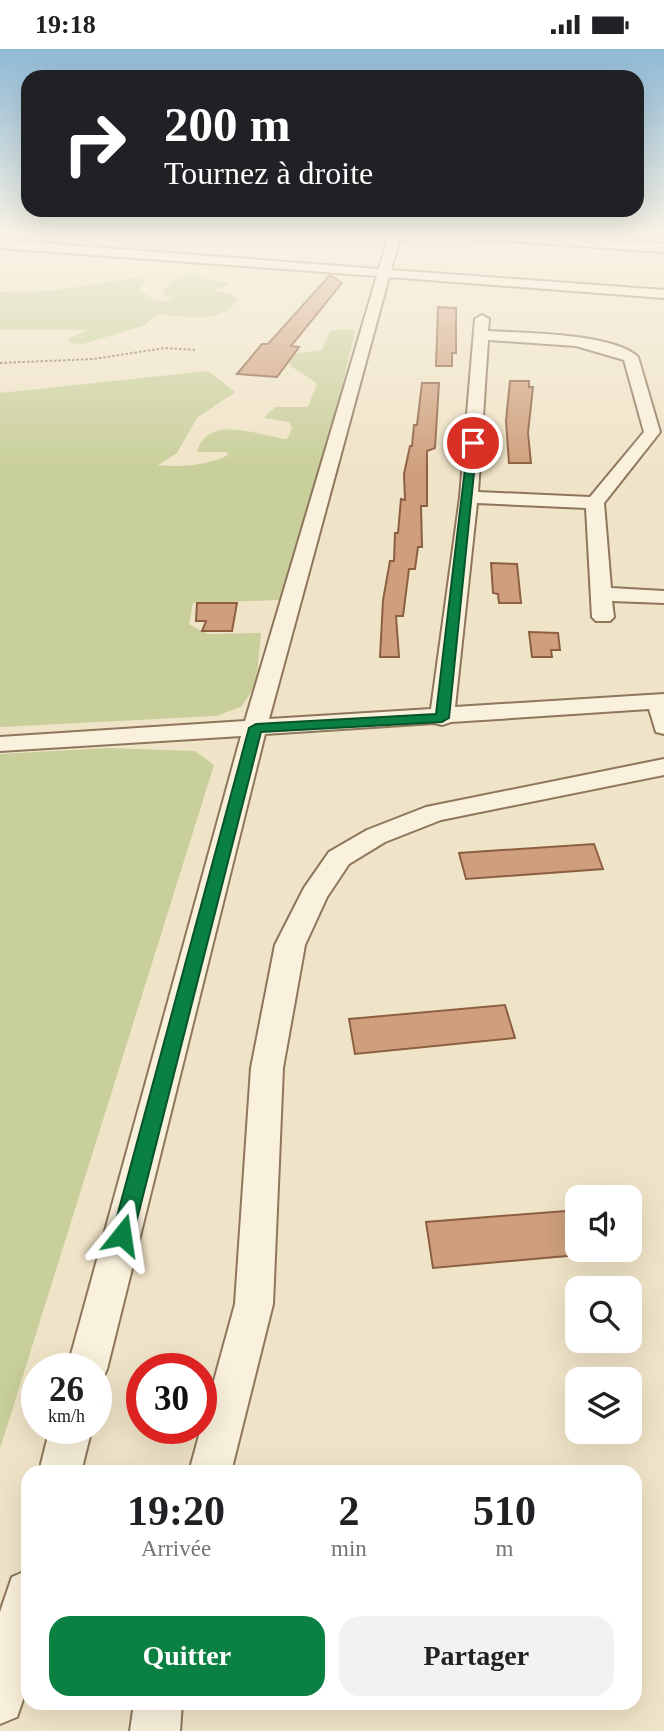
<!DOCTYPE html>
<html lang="fr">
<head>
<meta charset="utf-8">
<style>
	body { margin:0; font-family:"Times New Roman",serif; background:#f2f2f2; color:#202124; height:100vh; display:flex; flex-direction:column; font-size:26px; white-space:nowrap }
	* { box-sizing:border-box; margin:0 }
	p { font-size:23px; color:#757577 }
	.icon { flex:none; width:38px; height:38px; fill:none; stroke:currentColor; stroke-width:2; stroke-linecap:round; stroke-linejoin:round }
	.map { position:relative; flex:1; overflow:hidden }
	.details { position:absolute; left:21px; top:1416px; width:621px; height:245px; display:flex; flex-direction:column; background:#fff; border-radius:21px; box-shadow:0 7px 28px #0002 }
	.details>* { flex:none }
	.top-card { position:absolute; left:21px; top:21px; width:623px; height:147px; border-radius:21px; box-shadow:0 7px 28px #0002; background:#202124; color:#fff; overflow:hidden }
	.tools { position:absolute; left:565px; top:1136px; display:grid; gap:14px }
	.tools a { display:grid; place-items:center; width:77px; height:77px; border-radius:14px; background:#fff; box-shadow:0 7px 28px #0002; font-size:35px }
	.speed { position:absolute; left:21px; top:1304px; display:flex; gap:14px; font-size:35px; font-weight:700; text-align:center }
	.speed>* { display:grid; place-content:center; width:91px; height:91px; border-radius:50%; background:#fff; box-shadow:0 7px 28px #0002; line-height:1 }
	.speed small { font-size:18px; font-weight:400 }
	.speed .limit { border:10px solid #d22; background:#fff; color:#111 }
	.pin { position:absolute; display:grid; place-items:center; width:60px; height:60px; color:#fff; margin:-30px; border:4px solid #fff; border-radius:50%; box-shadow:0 2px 7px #0007 }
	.me { position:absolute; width:77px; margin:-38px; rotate:15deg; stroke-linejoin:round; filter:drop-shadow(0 0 5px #0008) }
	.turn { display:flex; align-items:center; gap:24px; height:147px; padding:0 28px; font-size:32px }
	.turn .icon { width:91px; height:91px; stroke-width:2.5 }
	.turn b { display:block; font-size:49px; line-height:60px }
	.eta { display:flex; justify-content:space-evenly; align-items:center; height:119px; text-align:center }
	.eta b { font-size:42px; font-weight:600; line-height:49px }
	.button { display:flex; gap:14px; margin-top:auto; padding:14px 28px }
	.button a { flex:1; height:80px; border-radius:21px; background:#0b8043; color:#fff; font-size:28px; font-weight:600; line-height:80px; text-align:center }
	.button a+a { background:#f2f2f2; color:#202124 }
	.status { display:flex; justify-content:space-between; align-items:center; height:49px; padding:0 35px; background:#fff; direction:ltr }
	.status svg { height:19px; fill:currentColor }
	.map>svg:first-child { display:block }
	.green { fill:#c9cf9b }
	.building { fill:#cf9f7d; stroke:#8d5f41; stroke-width:2 }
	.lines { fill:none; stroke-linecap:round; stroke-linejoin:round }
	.minor-casing { stroke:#8d765c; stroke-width:4 }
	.path { stroke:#8d765c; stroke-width:2; stroke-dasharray:2.5 2; stroke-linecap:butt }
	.minor { fill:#faf1dc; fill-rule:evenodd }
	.route { fill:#0b8043; stroke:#07532c; stroke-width:2 }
</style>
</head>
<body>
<div class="status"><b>19:18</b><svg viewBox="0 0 49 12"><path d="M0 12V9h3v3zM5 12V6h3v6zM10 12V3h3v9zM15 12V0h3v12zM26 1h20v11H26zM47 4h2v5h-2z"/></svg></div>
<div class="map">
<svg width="664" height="1682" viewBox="0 0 664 1682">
	<rect width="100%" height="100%" fill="#f0e4c8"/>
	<!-- green -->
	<path class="green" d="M189 225 228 234V237L211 242 231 245 238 251C220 276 184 267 158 265L145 276 83 295 71 294 68 290 86 281H0V243L50 242 135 229 147 231 139 241C150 248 158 256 172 250L162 245 169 235Z
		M342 280 355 282 336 363 280 551 193 554 189 575 208 585 261 584 256 636 241 658 216 667 0 678V344L208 322 235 343 197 369 177 404 158 416C178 419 210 416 228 406L226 403H197C207 364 260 387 287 390L292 379 289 373 264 369 275 358H308L317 335C303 322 293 324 283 306L322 301 330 282Z
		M107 699 195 702 214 716 0 1400V705Z"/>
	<!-- building -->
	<path class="building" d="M330 226 342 234 291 297 299 298 277 328 237 325 262 295H268Z
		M438 258 456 259V304H452V317H436Z
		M510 332H529V338H533L528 384 531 414H509L506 372Z
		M422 334H439L435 399 427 402V457H421L422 498H418L415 520H409L403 567H396L399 608H380L383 551 390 512H394L395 484H398L401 450 405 451 404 425 410 397H412L414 376H417Z
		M491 514 517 515 521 554H499L498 545 493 544Z
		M197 554H237L232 582H202L206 572H196Z
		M529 583 558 584 560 601H551L552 608H532Z
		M594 795 603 820 466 830 459 804Z
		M505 956 515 989 355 1005 349 970Z
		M578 1161V1206L433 1219 426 1173Z"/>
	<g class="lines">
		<!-- minor casing -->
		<g class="minor-casing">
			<path id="minor" d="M389 185H401L391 221 664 241V249L389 228 269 670 431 660 460 448 475 270 482 266 489 270 488 282C522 284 614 284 638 308L660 383 604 454 611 539 664 542V554L612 552 614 568 610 572H596L592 568 586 459 477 454 455 658 664 645V685L656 683 649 660 451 673 442 676 434 674 265 685 107 1320 101 1334 96 1336V1320H67L241 687 0 702V688L245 672 377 227 0 199V191L379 220ZM488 291 576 297 624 311 644 383 590 448 478 443Z
				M444 185H504L664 195V203L450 188Z
				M664 710V726L441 771 385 793 349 815 327 848 305 896 283 1019 273 1255 231 1423H189L235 1255 251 1019 275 896 304 839 329 803 367 781 426 758Z
				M50 1379H92L81 1423H39Z
				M28 1521V1636L17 1668 0 1675V1563L12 1528Z
				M134 1654H182L180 1682H130Z"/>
		</g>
		<!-- path -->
		<path class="path" d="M0 314 93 310 165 299 196 301"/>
		<!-- minor -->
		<use href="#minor" class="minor"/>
	</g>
	<!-- sky -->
	<linearGradient id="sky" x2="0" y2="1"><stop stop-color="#8fbad6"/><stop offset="0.44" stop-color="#f8f3e6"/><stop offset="1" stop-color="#f8f3e6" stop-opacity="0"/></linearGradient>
	<rect width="664" height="420" fill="url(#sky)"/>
	<!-- route -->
	<path class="route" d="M473 391 477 394 449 669 442 673 261 683 133 1186 130 1193 122 1196 115 1193 112 1186 249 679 256 675 436 665 468 394Z"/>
</svg>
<div class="tools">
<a><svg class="icon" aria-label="sound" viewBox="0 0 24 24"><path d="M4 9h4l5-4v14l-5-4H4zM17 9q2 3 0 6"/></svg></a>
<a><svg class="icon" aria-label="search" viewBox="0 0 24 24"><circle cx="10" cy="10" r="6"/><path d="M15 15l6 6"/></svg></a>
<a><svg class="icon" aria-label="layers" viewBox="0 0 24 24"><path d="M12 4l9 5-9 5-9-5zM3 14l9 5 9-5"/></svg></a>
</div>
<div class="speed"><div>26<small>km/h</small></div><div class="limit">30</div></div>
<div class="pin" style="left:473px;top:394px;background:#d93025"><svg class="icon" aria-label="arrive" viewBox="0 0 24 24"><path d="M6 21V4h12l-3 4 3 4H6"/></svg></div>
<svg class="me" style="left:122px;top:1186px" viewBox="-20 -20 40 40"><path d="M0-17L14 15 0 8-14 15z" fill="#0b8043" stroke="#fff" stroke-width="4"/></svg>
<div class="top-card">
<div class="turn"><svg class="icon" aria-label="right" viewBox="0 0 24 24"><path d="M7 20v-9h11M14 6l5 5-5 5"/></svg><div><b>200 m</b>Tournez à droite</div></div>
</div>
<section class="details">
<div class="eta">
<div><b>19:20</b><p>Arrivée</p></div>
<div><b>2</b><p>min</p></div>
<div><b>510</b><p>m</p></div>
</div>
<div class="button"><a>Quitter</a><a>Partager</a></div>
</section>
</div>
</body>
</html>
